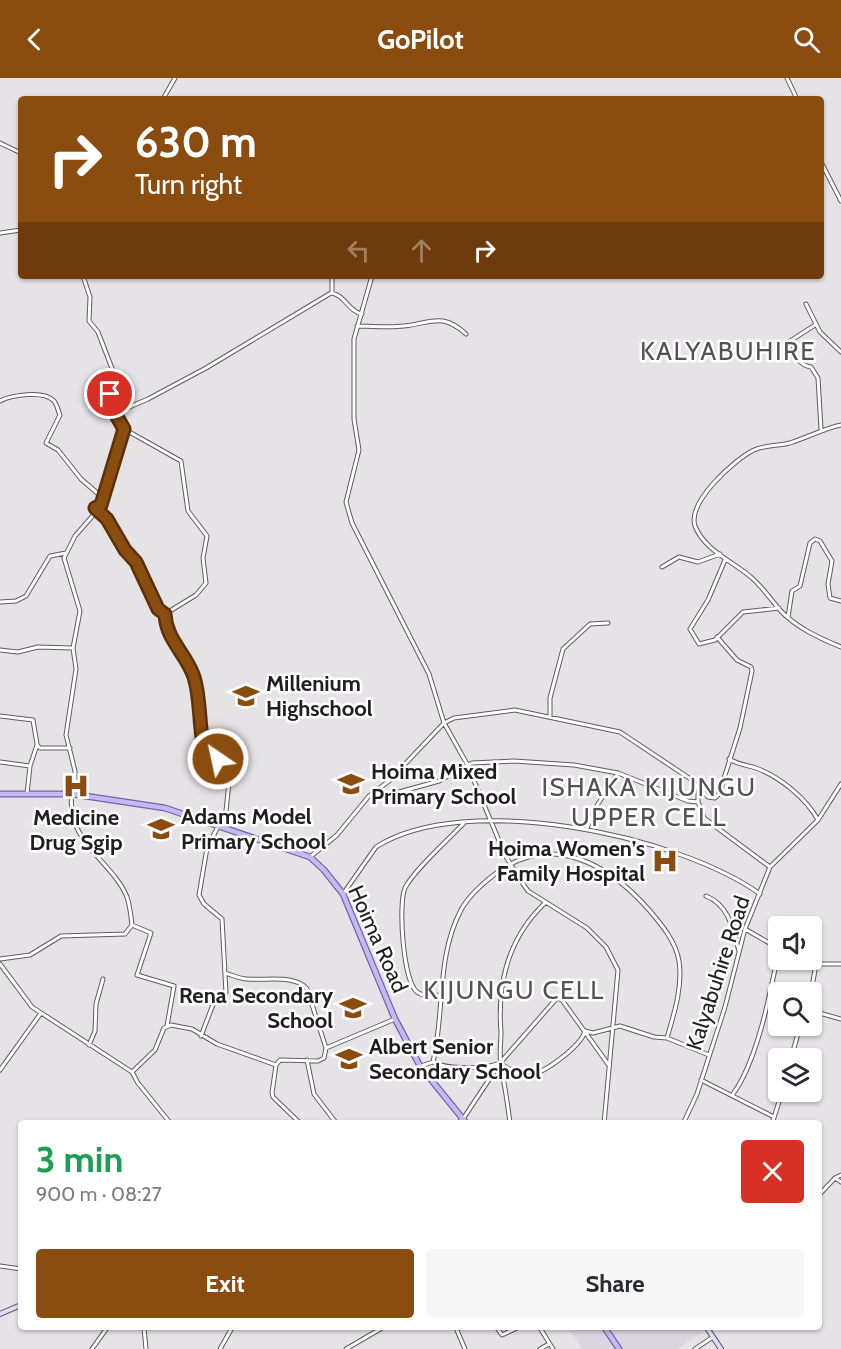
<!DOCTYPE html>
<html lang="en">
<head>
<meta charset="utf-8">
<style>
	body { margin:0; font-family:Cabin,sans-serif; background:#f7f7f7; color:#2b2b33; height:100vh; display:flex; flex-direction:column; font-size:22px; white-space:nowrap }
	* { box-sizing:border-box; margin:0 }
	p { font-size:20px; color:#7c7c81 }
	.icon { flex:none; width:33px; height:33px; fill:none; stroke:currentColor; stroke-width:2; stroke-linecap:round; stroke-linejoin:round }
	.map { position:relative; flex:1; overflow:hidden }
	.sheet { position:absolute; left:18px; top:1042px; width:804px; height:210px; display:flex; flex-direction:column; background:#fff; border-radius:6px; box-shadow:0 2px 4px #0004 }
	.sheet>* { flex:none }
	.guide { position:absolute; left:18px; top:18px; width:806px; height:183px; border-radius:6px; box-shadow:0 2px 4px #0004; background:#8a4c0f; color:#fff; overflow:hidden }
	.controls { position:absolute; left:768px; top:838px; display:grid; gap:12px }
	.controls a { display:grid; place-items:center; width:54px; height:54px; border-radius:6px; background:#fff; box-shadow:0 2px 4px #0004; font-size:30px }
	.pin { position:absolute; display:grid; place-items:center; width:51px; height:51px; color:#fff; margin:-26px; border:3px solid #fff; border-radius:50%; box-shadow:0 2px 6px #0007 }
	.me { position:absolute; width:66px; margin:-33px; rotate:326deg; stroke-linejoin:round; filter:drop-shadow(0 0 4px #0008) }
	.turn { display:flex; align-items:center; gap:21px; height:126px; padding:0 18px; font-size:27px }
	.turn .icon { width:78px; height:78px; stroke-width:2.5 }
	.turn b { display:block; font-size:42px; line-height:51px }
	.lanes { display:flex; align-items:center; height:57px; padding:0 18px; background:#0003; justify-content:center; gap:30px; direction:ltr }
	.lanes .off { opacity:.35 }
	.round { display:grid; place-items:center; flex:none; width:63px; height:63px; border-radius:6px; background:#f7f7f7 }
	.headline { display:flex; align-items:center; justify-content:space-between; height:102px; padding:0 18px }
	h1 { font-size:36px; font-weight:700; line-height:45px; color:#1e9e55 }
	.cta { display:flex; gap:12px; margin-top:auto; padding:12px 18px }
	.cta a { flex:1; height:69px; border-radius:6px; background:#8a4c0f; color:#fff; font-size:24px; font-weight:700; line-height:69px; text-align:center }
	.cta a+a { background:#f7f7f7; color:#2b2b33 }
	header { display:flex; justify-content:space-between; align-items:center; height:78px; padding:0 18px; background:#8a4c0f; color:#fff; font-size:27px; font-weight:700 }
	.map>svg:first-child { display:block }
	.built { fill:#dbd5df }
	.lines { fill:none; stroke-linecap:round; stroke-linejoin:round }
	.street-casing { stroke:#5d5c5e; stroke-width:5 }
	.secondary-casing { stroke:#5d5c5e; stroke-width:6 }
	.primary-casing { stroke:#7165a5; stroke-width:7 }
	.street { stroke:#fff; stroke-width:3 }
	.secondary { stroke:#e2dcfa; stroke-width:4 }
	.primary { stroke:#c4b9f4; stroke-width:4.5 }
	.route-casing { stroke:#5a310a; stroke-width:15 }
	.route { stroke:#8a4c0f; stroke-width:10 }
	.labels { text-anchor:middle; dominant-baseline:central; stroke-width:5; stroke-linejoin:round; paint-order:stroke }
	.poi-label { font-size:22px; font-weight:bold; fill:#1f1f20; stroke:#fff; text-anchor:start }
	.street-label { font-size:22px; fill:#1f1f20; stroke:#fff }
	.quarter-label { font-size:26px; letter-spacing:1.5px; fill:#535254; stroke:#fff }
</style>
</head>
<body>
<header><svg class="icon" aria-label="back" viewBox="0 0 24 24"><path d="M15 5l-7 7 7 7"/></svg>GoPilot<svg class="icon" aria-label="search" viewBox="0 0 24 24"><circle cx="10" cy="10" r="6"/><path d="M15 15l6 6"/></svg></header>
<div class="map">
<svg width="841" height="1271" viewBox="0 0 841 1271">
	<rect width="100%" height="100%" fill="#e5e3e6"/>
	<!-- built -->
	<path class="built" d="M568 1250H601L615 1271H583Z
		M610 1250H702L704 1253 677 1271H623Z"/>
	<g class="lines">
		<!-- street casing -->
		<g class="street-casing">
			<path id="street" d="M787 0 797 21
				M163 21 175 0
				M0 65 21 75
				M820 82 841 123
				M0 155 21 152
				M83 198 90 219 89 243 98 254 113 293 110 316 116 338
				M372 198 354 261V341L359 372 346 424 352 445 429 596 444 645 467 686 505 777 519 800 528 813 587 850 606 869 618 892 604 1046
				M332 215V198
				M806 226 820 254 841 274
				M815 247 787 265C791 275 801 288 811 289L818 300 821 351
				M357 248C372 248 389 250 404 248 432 245 442 234 466 256
				M0 323C12 317 44 312 54 323 57 326 58 333 60 337L46 365 58 372 81 401 103 420
				M841 347C823 351 808 359 790 365 778 368 765 367 754 372 735 381 687 424 695 448 704 472 734 484 752 500 762 509 770 520 779 531 795 549 819 560 841 569
				M124 351 181 383 188 433 207 458 203 480 206 505 196 517 165 536
				M96 431 107 441 125 472 136 484 158 531 165 536 169 557 194 600 204 664 230 694 226 733 207 770 199 817 204 826 222 841 226 915 214 924 201 958
				M725 482 708 522 690 551 699 566 715 562 743 534 779 530
				M662 489 679 479 698 484 720 476
				M0 524 16 523 26 518 50 478 66 475
				M788 539 792 513 800 508 810 465 815 461 820 463 832 483 828 506 830 520 841 523
				M0 572 18 574 38 569 72 570
				M0 638 33 642 37 666
				M550 639V620L563 571 590 546 608 545
				M729 681C739 687 747 687 756 690 780 699 806 720 818 742
				M0 684 30 688
				M700 711 708 719 715 720 719 716 740 650 752 593 751 589 737 582 717 559
				M27 716 30 688 37 667 40 670H70
				M75 716V693L66 657 76 591 73 570 80 533 64 480 75 458 97 433 95 430 101 427 124 351 117 341 118 334 148 321 206 290 331 215C344 216 349 234 362 236
				M369 718 381 719 439 703 472 685 514 683 574 687 618 695 688 723 698 724
				M587 750 596 729 618 695
				M310 779 337 757 369 718 389 703 444 645 454 640 515 632 620 654 692 702 698 710V724L704 740 770 789
				M343 816 376 769C465 712 678 757 760 816
				M706 818C729 827 733 851 739 873
				M132 847 151 855 137 897 174 908 167 948
				M745 851 778 870
				M0 881 30 877 61 858 125 856 132 847C131 838 130 828 127 819 113 784 65 763 72 716
				M806 882 816 886H841
				M0 886 32 929 132 994 138 1005 171 1046
				M225 895C232 897 240 901 247 901 264 903 296 896 307 911L326 970 324 980 318 983 280 982 276 987 272 1015 273 1019 301 1046
				M811 915 816 886
				M440 917C432 917 423 919 417 914 403 903 398 826 405 810 414 792 449 761 464 745
				M812 933 841 941
				M89 967 95 953 96 926 103 901
				M326 970 395 941
				M791 981 800 948
				M307 982 314 1016 337 1046
				M433 984C445 934 436 879 461 832 469 817 482 806 495 796 551 753 609 786 650 833 662 847 676 864 679 883 683 908 674 936 667 960
				M421 988 433 984C448 992 485 991 500 985 508 990 517 998 526 998 543 997 581 968 585 953L593 955 620 948 654 959 667 960 709 977
				M0 992 41 935
				M132 994 155 972 164 950 171 947 192 951 217 966 276 987
				M701 1002 774 1039
				M733 1016C757 983 770 917 778 876
				M456 1046 463 1041 500 985 557 920 562 922 608 986
				M510 1046C508 1025 504 1006 501 987 499 976 501 965 501 954 497 905 508 860 545 825
				M683 1046 697 1016 725 929 745 851 770 789 818 742 841 706
				M772 1046 782 1014
				M835 1100 841 1104
				M819 1117 835 1100 841 1097
				M0 1188 21 1191
				M144 1250 146 1271
				M456 1250 465 1271
				M497 1250 502 1257 517 1250
				M540 1250 553 1271
				M92 1271 107 1250
				M220 1271 232 1250
				M346 1271 382 1250
				M540 1271 549 1266
				M695 1271 713 1259"/>
		</g>
		<!-- secondary casing -->
		<g class="secondary-casing">
			<path id="secondary" d="M0 1236 21 1227
				M707 1250 721 1271"/>
		</g>
		<!-- primary casing -->
		<g class="primary-casing">
			<path id="primary" d="M0 716H72L165 730 310 779 324 792 343 816 395 941 420 988 467 1046
				M605 1250 619 1271"/>
		</g>
		<!-- street -->
		<use href="#street" class="street"/>
		<!-- secondary -->
		<use href="#secondary" class="secondary"/>
		<!-- primary -->
		<use href="#primary" class="primary"/>
	</g>
	<g class="lines">
		<!-- route casing -->
		<g class="route-casing">
			<path id="route" d="M110 316 112 330 124 351 101 427 95 430 107 441 125 472 136 484 158 531 165 536C166 562 186 575 194 599 200 618 199 640 202 659L206 668 218 681"/>
		</g>
		<!-- route -->
		<use href="#route" class="route"/>
	</g>
	<!-- icons -->
	<defs>
		<g id="school-bare" transform="scale(2.07)"><path d="M0-5L7-2L0 1L-7-2ZM-4 1L0 2.5L4 1V4Q0 6-4 4Z" fill="#8a4c0f" stroke="#fff" stroke-width="2.5" paint-order="stroke"/></g>
		<g id="hospital-bare" transform="scale(2.07)"><path d="M-5-5h3v3.5h4V-5h3V5h-3V1.5h-4V5h-3Z" fill="#8a4c0f" stroke="#fff" stroke-width="2.5" paint-order="stroke"/></g>
	</defs>
	<g fill-rule="evenodd">
		<use href="#school-bare" x="246" y="618"/>
		<use href="#school-bare" x="351" y="706"/>
		<use href="#hospital-bare" x="76" y="708"/>
		<use href="#school-bare" x="161" y="751"/>
		<use href="#hospital-bare" x="665" y="783"/>
		<use href="#school-bare" x="353" y="930"/>
		<use href="#school-bare" x="349" y="981"/>
	</g>
	<g class="labels">
		<!-- poi labels -->
		<g class="poi-label">
			<text x="266" y="605">Millenium<tspan x="266" dy="25">Highschool</tspan></text>
			<text x="371" y="693">Hoima Mixed<tspan x="371" dy="25">Primary School</tspan></text>
			<text x="181" y="738">Adams Model<tspan x="181" dy="25">Primary School</tspan></text>
			<text x="76" y="739" text-anchor="middle">Medicine<tspan x="76" dy="25">Drug Sgip</tspan></text>
			<text x="645" y="770" text-anchor="end">Hoima Women’s<tspan x="645" dy="25">Family Hospital</tspan></text>
			<text x="333" y="917" text-anchor="end">Rena Secondary<tspan x="333" dy="25">School</tspan></text>
			<text x="369" y="968">Albert Senior<tspan x="369" dy="25">Secondary School</tspan></text>
		</g>
		<!-- street labels -->
		<g class="street-label">
			<text transform="translate(378 861) rotate(66)">Hoima Road</text>
			<text transform="translate(718 895) rotate(-72)">Kalyabuhire Road</text>
		</g>
		<!-- quarter labels -->
		<g class="quarter-label">
			<text x="728" y="273">KALYABUHIRE</text>
			<text x="649" y="709">ISHAKA KIJUNGU<tspan x="649" dy="30">UPPER CELL</tspan></text>
			<text x="514" y="912">KIJUNGU CELL</text>
		</g>
	</g>
</svg>
<div class="controls">
<a><svg class="icon" aria-label="sound" viewBox="0 0 24 24"><path d="M4 9h4l5-4v14l-5-4H4zM17 9q2 3 0 6"/></svg></a>
<a><svg class="icon" aria-label="search" viewBox="0 0 24 24"><circle cx="10" cy="10" r="6"/><path d="M15 15l6 6"/></svg></a>
<a><svg class="icon" aria-label="layers" viewBox="0 0 24 24"><path d="M12 4l9 5-9 5-9-5zM3 14l9 5 9-5"/></svg></a>
</div>
<div class="pin" style="left:110px;top:316px;background:#d93025"><svg class="icon" aria-label="arrive" viewBox="0 0 24 24"><path d="M6 21V4h12l-3 4 3 4H6"/></svg></div>
<svg class="me" style="left:218px;top:681px" viewBox="-20 -20 40 40"><circle r="17" fill="#8a4c0f" stroke="#fff" stroke-width="3"/><path d="M0-11L8 9 0 5-8 9z" fill="#fff"/></svg>
<div class="guide">
<div class="turn"><svg class="icon" aria-label="right" viewBox="0 0 24 24"><path d="M7 20v-9h11M14 6l5 5-5 5"/></svg><div><b>630 m</b>Turn right</div></div>
<div class="lanes"><svg class="icon off" aria-label="left" viewBox="0 0 24 24"><path d="M17 20v-9H6M10 6l-5 5 5 5"/></svg><svg class="icon off" aria-label="ahead" viewBox="0 0 24 24"><path d="M12 20V5M6 11l6-6 6 6"/></svg><svg class="icon" aria-label="right" viewBox="0 0 24 24"><path d="M7 20v-9h11M14 6l5 5-5 5"/></svg></div>
</div>
<section class="sheet">
<div class="headline"><div><h1>3 min</h1><p>900 m · 08:27</p></div><a class="round" style="background:#d93025;color:#fff"><svg class="icon" aria-label="close" viewBox="0 0 24 24"><path d="M6 6l12 12M18 6L6 18"/></svg></a></div>
<div class="cta"><a>Exit</a><a>Share</a></div>
</section>
</div>
</body>
</html>
